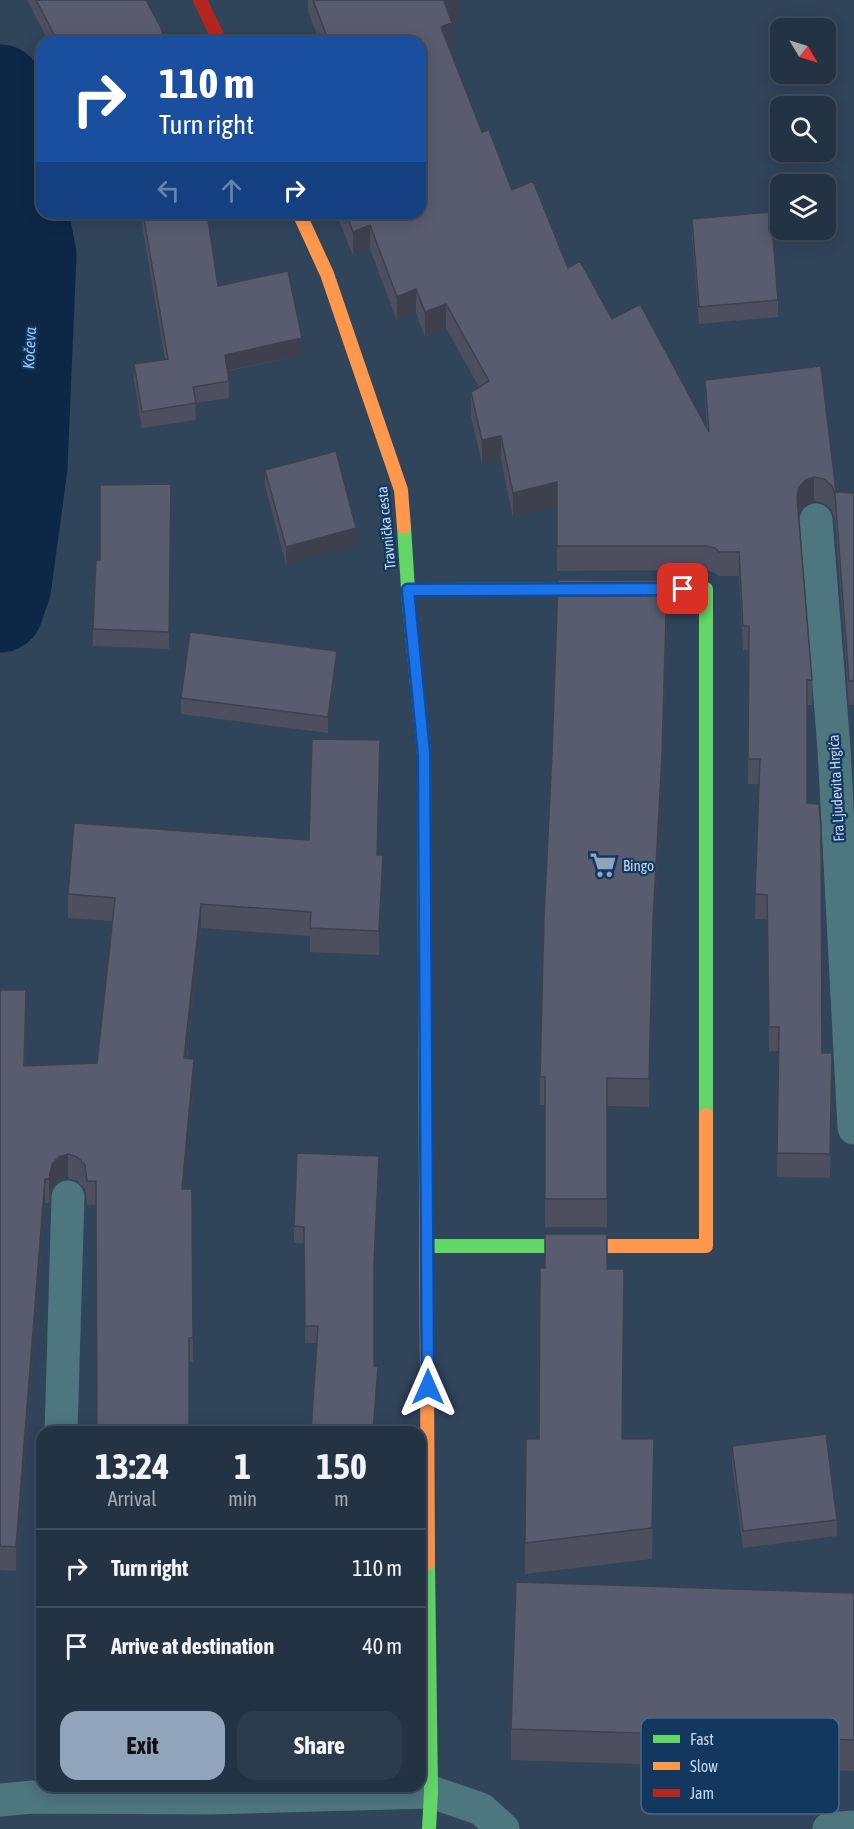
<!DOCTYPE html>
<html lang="en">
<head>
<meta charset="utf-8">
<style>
	body { margin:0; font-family:"Asap Condensed",sans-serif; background:#2c3b4b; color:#f1f3f6; height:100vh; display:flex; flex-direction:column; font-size:22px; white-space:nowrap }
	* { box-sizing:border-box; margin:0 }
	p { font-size:20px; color:#a3aab2 }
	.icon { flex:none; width:33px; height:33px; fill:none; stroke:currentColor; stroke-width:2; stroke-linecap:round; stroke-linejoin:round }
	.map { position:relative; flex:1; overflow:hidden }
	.panel { position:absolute; left:36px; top:1426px; width:390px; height:366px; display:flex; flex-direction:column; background:#243344; border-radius:18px; box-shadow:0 3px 15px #0003,0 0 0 2px #414e5d }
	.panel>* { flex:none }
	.top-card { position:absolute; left:36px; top:36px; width:390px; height:183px; border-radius:18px; box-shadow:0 3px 15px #0003,0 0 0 2px #414e5d; background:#1a4fa0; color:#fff; overflow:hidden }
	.needle { width:39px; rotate:128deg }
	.tools { position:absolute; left:770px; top:18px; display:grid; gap:12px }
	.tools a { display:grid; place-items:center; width:66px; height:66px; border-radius:12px; background:#243344; box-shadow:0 3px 15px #0003,0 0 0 2px #414e5d; font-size:30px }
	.pin { position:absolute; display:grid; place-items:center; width:51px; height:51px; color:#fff; margin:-26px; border-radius:12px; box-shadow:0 3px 9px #0006 }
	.me { position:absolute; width:66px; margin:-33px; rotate:0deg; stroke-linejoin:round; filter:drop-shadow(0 0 4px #0008) }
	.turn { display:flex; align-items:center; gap:21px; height:126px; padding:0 24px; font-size:27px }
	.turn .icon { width:78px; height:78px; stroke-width:2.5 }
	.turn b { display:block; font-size:42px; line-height:51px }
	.lanes { display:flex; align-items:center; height:57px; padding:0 24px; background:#0003; justify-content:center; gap:30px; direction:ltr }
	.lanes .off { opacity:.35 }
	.eta { display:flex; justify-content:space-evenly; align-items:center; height:102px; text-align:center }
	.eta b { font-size:36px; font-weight:700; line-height:42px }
	.button { display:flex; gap:12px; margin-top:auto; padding:12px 24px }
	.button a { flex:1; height:69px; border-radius:18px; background:#90a4bc; color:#111; font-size:24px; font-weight:700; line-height:69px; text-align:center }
	.button a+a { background:#2c3b4b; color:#f1f3f6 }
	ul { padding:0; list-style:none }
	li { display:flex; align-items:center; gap:18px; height:78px; padding:0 24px; border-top:2px solid #414e5d }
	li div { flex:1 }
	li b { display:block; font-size:22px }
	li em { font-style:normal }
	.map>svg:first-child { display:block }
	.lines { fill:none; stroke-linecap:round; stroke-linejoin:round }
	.river { stroke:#0d2847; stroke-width:87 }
	.street { stroke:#4d767f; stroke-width:33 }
	.fast { stroke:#63d668; stroke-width:14 }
	.slow { stroke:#ff974d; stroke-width:14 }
	.jam { stroke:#b3261e; stroke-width:14 }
	.wall { fill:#4d4f5f }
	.shaded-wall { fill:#3e404e }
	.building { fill:#595c6f; stroke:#3e404e; stroke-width:1.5 }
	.route-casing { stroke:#114b97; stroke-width:15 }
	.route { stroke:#1a73e8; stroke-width:10 }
	.labels { text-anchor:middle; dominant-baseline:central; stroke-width:4.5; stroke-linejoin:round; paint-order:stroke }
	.street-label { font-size:15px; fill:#c3d8f1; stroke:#133860 }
	.poi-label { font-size:15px; fill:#c3d8f1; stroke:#133860; text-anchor:start }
	.water-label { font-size:16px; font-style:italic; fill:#a0c7f7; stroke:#133860 }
	.key { fill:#133860; stroke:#48688c; stroke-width:1.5 }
	.key-label { font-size:16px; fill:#c3d8f1 }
</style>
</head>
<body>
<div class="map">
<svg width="854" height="1829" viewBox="0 0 854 1829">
	<rect width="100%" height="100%" fill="#30445a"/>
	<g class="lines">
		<!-- river -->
		<path class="river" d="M0 88 33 255 24 467 8 585 0 609"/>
		<!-- street -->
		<path class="street" d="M816 520 834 749 854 1128
			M61 1432 68 1197
			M0 1800 33 1797 210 1798 431 1792 481 1809 503 1829
			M829 1829 854 1827"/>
		<!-- fast -->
		<path class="fast" d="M404 527 409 604 424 754 426 1191
			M408 590 706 589V1115
			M427 1246H569
			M428 1563 431 1792 429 1829"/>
		<!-- slow -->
		<path class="slow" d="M299 213 327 274 401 490 404 527
			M426 1191 428 1563
			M569 1246H706V1115"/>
		<!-- jam -->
		<path class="jam" d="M200 0 220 42"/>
	</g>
	<!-- wall -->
	<path class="wall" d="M28 0H146L165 42H49L28 2Z
		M308 0H459V19L452 22V47L449 48 482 132 512 190 568 268 707 428 705 404V380L821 366 836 492 854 493V705H849L835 519 832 510 824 503 814 501 806 504 799 511V515L812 680V705H807V803L822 1053 832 1078 830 1178 777 1177 779 1051H769L767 919H755L759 784H748L749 650H743L739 576H719L715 573 706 570 557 571V507L513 517 501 460 482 464 471 416V392L479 387 446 328 425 337 416 313 397 321 370 249 353 256 336 213H420L319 40 308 11Z
		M140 213H207L218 286 302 355 228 371 229 381V398L195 403 196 420 142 428 134 380V364L165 359Z
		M692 219 778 300V317L699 324 692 236Z
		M265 470 356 545 286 564 265 486Z
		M171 484 169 649 93 646V629L100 560Z
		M667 608 662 784 653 949 649 1107 607 1106V1227H545V1105H540V1077Z
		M337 667 328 733 181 714V698Z
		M380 764 377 855 383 879 379 955 310 952V936L201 928 187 1058 194 1083 184 1189H192L193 1362H189L96 1205H87L85 1189 77 1181 68 1178 59 1181 52 1188 49 1203H45L16 1571 0 1570V990L26 1014 25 1066 97 1063 113 921 68 918V894L309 840Z
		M379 1172 374 1280V1366L378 1383 317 1343H305L304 1243H294V1226Z
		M607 1269 624 1300 622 1439H654L652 1559 525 1574V1543L539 1439Z
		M732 1446 837 1520V1536L743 1548 732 1463Z
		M854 1593V1771L511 1760V1729Z"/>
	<!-- shaded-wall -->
	<path class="shaded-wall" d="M445 0H459V19L444 25V1Z
		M452 23V47L441 51V27Z
		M370 225V249L353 256V232Z
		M416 289V313L397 321V297Z
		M446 304V328L425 337V312Z
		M302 338V355L225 371V355Z
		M501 436V460L482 464V440Z
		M814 477V501L806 504 799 511 797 521V497L799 487 806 480Z
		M557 482V507L513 517V493Z
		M356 528V545L286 564V547Z
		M667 580 662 784 653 949 649 1107 653 921Z
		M337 651V667L328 733V717Z
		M380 740V764L377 879V855Z
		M383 855V879L379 955V931Z
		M201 904V928L184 1082V1058Z
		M194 1059V1083L182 1213V1189Z
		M68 1154V1178L59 1181 52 1188 49 1203V1179L52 1164 59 1157Z
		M379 1156V1172L374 1280V1263Z
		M45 1179V1203L16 1571V1547Z
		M378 1367V1383L374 1432H373Z"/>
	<!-- building -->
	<path class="building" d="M36 0H146L161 28 165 42H58Z
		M313 0H445L444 1 452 23 441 27 482 132 489 130 512 190 533 181 568 268 580 261 612 319 640 304 709 432 705 380 821 366 836 492 854 493V681H849L835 494 832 486 824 479 814 477 806 480 799 487 797 497 812 680H807V803L819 804 821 827 822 1053H832L830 1154 777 1153 779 1027H769L767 895 755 894 760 759H748L749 626H743L739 552H719L715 548 706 546H557V482L513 493 501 436 482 440 471 392 489 381 446 304 425 312 416 289 397 297 370 225 353 232 346 213H420V42H315L327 37Z
		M771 212 778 300 699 307 692 219Z
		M143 213H207L218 286 288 271 302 338 225 355 229 381 193 387 196 403 142 412 134 364 168 359Z
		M336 451 356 528 286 547 265 470Z
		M171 484 169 632 93 629 96 560H100V485Z
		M558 580H667L662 756 653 921 649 1079 607 1078V1199H545V1077H540L544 918 552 753Z
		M190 632 337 651 328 717 181 698Z
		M312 739 380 740 377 855H383L379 931 310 928 311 912 201 904 184 1058 194 1059 182 1189H192L193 1338H189V1432H97L96 1181H87L85 1165 77 1157 68 1154 59 1157 52 1164 49 1179H45L16 1547 0 1546V990H26L24 1066 97 1063 115 898 68 894 74 823 309 840Z
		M297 1153 379 1156 374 1263V1366L378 1367 373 1432H311L318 1326H305L304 1227 294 1226Z
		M545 1234H607V1269H624L622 1439H654L652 1528 525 1543 526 1439H539L540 1268H545Z
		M826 1434 837 1520 743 1531 732 1446Z
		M516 1582 854 1593V1740L511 1729Z"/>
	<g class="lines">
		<!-- route casing -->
		<g class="route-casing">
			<path id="route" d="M428 1387 424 754 408 590 683 589"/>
		</g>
		<!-- route -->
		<use href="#route" class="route"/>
	</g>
	<!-- icons -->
	<defs>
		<g id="supermarket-bare" transform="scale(2.07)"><path d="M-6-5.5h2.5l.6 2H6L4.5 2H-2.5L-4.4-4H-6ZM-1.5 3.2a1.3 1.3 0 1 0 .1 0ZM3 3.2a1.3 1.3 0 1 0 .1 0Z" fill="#90a4bc" stroke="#133860" stroke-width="2.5" paint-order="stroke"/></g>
	</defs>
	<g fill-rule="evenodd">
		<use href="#supermarket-bare" x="603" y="865"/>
	</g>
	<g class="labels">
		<!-- street labels -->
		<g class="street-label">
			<text transform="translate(386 528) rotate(-96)">Travnička cesta</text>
			<text transform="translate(836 788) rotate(-93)">Fra Ljudevita Hrgića</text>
		</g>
		<!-- poi labels -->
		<g class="poi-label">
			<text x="623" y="865">Bingo</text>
		</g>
		<!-- water labels -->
		<g class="water-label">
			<text transform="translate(29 348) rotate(-87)">Kočeva</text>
		</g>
	</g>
	<!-- legend -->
	<rect x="641" y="1718" width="198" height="96" rx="9" class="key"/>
	<rect x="653" y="1735" width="27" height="8" fill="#63d668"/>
	<rect x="653" y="1762" width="27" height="8" fill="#ff974d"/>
	<rect x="653" y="1789" width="27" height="8" fill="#b3261e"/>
	<g class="key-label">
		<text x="690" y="1745">Fast</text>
		<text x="690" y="1772">Slow</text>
		<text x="690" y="1799">Jam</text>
	</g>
</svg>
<div class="tools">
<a><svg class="needle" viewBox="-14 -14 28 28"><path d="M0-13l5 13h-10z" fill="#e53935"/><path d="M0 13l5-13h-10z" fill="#a3aab2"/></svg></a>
<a><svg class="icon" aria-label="search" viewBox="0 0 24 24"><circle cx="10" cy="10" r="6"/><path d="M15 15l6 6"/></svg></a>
<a><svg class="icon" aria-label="layers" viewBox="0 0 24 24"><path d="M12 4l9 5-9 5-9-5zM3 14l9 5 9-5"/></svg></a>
</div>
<div class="pin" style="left:683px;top:589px;background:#d93025"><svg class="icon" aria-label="arrive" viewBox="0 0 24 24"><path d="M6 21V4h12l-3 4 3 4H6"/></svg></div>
<svg class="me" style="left:428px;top:1387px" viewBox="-20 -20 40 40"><path d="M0-17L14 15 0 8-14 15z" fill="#1a73e8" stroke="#fff" stroke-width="4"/></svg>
<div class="top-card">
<div class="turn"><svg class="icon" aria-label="right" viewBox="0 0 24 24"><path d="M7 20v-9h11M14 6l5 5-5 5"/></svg><div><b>110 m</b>Turn right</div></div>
<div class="lanes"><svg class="icon off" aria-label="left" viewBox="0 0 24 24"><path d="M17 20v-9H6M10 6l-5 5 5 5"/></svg><svg class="icon off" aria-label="ahead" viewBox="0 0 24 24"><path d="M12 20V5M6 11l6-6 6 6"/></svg><svg class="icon" aria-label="right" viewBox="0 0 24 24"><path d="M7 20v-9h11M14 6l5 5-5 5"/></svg></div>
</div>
<section class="panel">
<div class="eta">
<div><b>13:24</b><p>Arrival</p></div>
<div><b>1</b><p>min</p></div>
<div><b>150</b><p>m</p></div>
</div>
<ul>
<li><svg class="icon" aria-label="right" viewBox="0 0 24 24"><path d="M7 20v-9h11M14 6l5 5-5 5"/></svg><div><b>Turn right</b></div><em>110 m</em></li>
<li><svg class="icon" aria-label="arrive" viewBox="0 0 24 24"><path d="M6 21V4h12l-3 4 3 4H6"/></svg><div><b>Arrive at destination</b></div><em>40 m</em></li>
</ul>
<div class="button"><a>Exit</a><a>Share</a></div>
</section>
</div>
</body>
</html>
